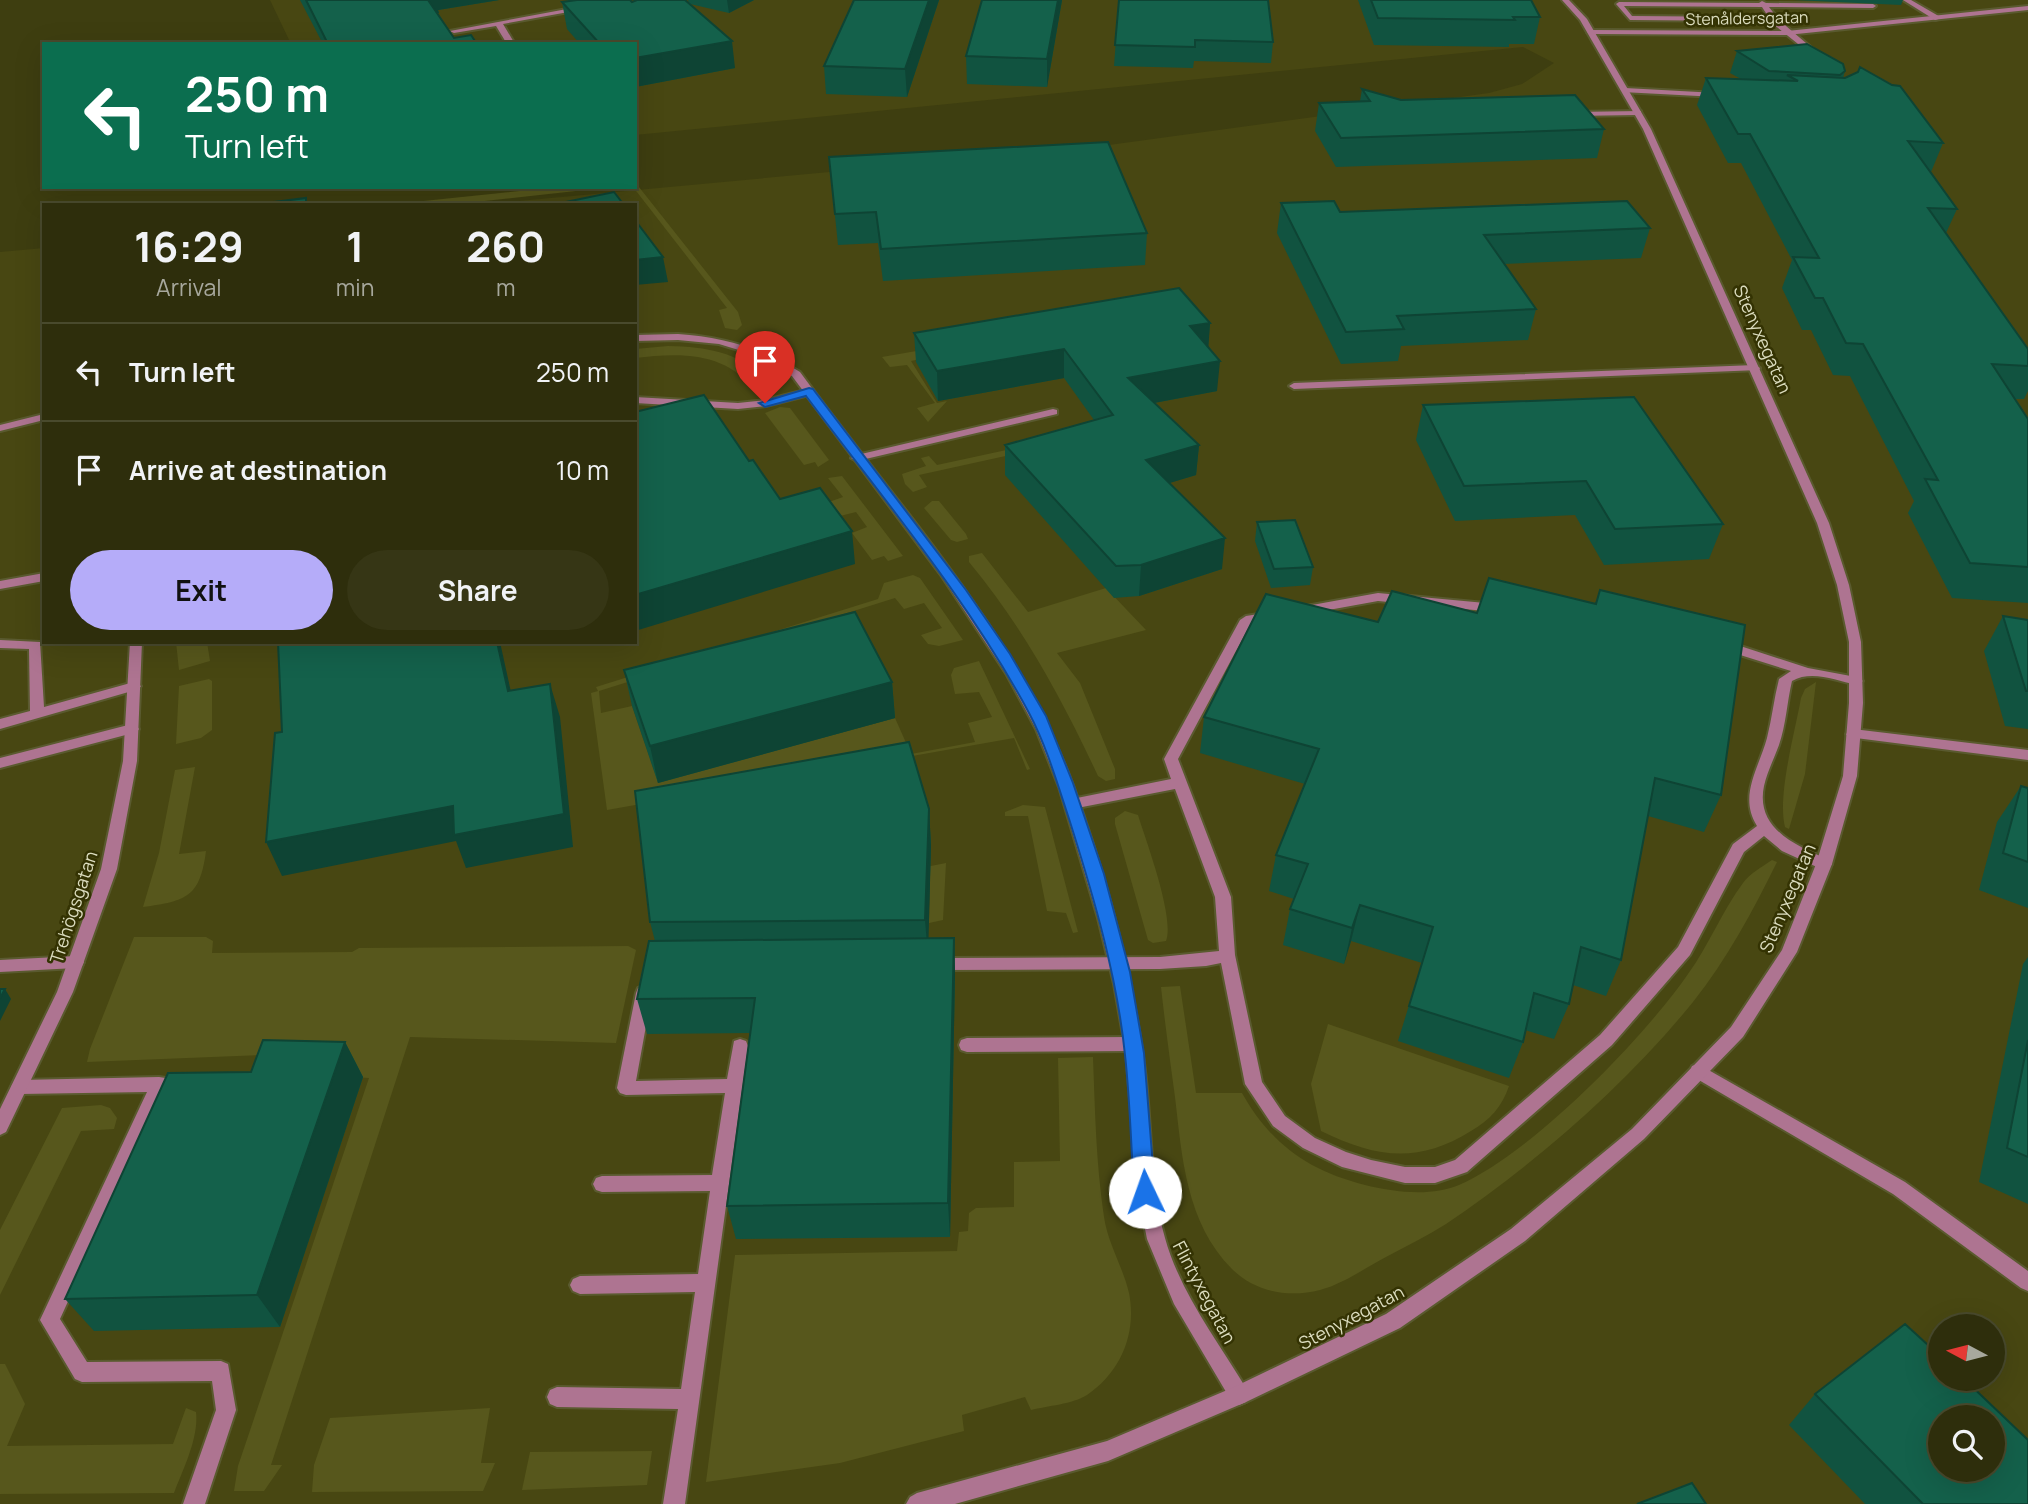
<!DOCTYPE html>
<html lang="en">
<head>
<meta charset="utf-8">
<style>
	body { margin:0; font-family:Manrope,sans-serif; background:#363615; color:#f1f3f6; height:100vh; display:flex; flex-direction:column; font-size:26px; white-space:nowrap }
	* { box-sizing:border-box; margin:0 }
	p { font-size:23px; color:#a7a89d }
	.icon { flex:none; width:38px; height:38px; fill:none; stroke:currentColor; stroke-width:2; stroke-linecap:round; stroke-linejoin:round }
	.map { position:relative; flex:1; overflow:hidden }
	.sheet { position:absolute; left:42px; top:203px; width:595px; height:441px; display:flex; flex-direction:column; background:#2e2e0c; border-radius:0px; box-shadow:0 7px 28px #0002,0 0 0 2px #494a2d }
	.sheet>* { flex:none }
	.banner { position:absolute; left:42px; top:42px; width:595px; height:147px; border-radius:0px; box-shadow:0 7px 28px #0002,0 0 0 2px #494a2d; background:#0b6e4f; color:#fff; overflow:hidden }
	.needle { width:46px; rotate:277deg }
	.controls { position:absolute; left:1928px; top:1314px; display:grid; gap:14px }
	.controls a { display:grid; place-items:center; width:77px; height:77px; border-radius:50%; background:#2e2e0c; box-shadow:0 7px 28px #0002,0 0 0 2px #494a2d; font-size:35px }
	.pin { position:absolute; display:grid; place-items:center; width:60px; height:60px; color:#fff; margin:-72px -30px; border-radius:50% 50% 50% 0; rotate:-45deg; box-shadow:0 0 7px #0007 }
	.pin .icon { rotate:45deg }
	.me { position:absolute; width:77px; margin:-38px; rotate:357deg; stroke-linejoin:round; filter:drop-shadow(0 0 5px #0008) }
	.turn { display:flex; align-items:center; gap:24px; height:147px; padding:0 28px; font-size:32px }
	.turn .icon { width:91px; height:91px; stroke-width:2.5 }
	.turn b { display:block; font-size:49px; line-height:60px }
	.eta { display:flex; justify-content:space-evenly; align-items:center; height:119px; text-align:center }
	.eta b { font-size:42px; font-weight:700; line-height:49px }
	.cta { display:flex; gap:14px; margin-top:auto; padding:14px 28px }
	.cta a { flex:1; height:80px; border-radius:42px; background:#b5acf9; color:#111; font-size:28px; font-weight:700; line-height:80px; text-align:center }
	.cta a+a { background:#363615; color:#f1f3f6 }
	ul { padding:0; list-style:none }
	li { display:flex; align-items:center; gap:21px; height:98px; padding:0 28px; border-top:2px solid #494a2d }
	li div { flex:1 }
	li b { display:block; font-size:26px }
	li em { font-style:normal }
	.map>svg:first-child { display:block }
	.built { fill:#484712; fill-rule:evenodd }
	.green { fill:#57571c }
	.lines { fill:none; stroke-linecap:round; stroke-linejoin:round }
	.service-casing { stroke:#5a5a2f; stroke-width:4 }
	.minor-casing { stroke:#5a5a2f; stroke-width:4 }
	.tertiary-casing { stroke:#5a5a2f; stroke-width:4 }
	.service { fill:#ae7491; fill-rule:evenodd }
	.minor { fill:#ae7491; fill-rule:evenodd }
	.tertiary { fill:#ae7491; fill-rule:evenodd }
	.wall { fill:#115340 }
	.shaded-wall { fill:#0e4434 }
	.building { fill:#14614b; stroke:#0e4434; stroke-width:2; fill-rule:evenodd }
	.route { fill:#1a73e8; stroke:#114b97; stroke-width:2 }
	.labels { text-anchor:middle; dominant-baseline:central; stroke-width:5; stroke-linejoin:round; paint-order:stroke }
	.far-street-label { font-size:16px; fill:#dbdcbe; stroke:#343303 }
	.street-label { font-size:18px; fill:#dbdcbe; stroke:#343303 }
</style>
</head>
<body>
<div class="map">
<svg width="2028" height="1504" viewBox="0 0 2028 1504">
	<rect width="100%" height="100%" fill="#3e3e10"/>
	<!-- built -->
	<path class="built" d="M270 0H2028V1504H0V252L44 248V642H635V205H476L1087 148 1489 93 1522 84 1554 63 1523 47 635 135V44H291ZM1941 1326H1993V1379H1941ZM1941 1418H1993V1470H1941Z"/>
	<!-- green -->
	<path class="green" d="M635 182 738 312 742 325 737 330 725 328 719 310 727 308 633 187Z
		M557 187H612L448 205H385Z
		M1169 307 911 361 937 403 947 401 928 422 917 408 935 403 907 365 890 367 882 357Z
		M668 346C714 347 745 354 777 390L759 395C728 352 684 352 635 358V349Z
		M780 407 790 408 829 460 818 467 815 462 804 465 765 413Z
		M1039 443 1042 448 919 475 927 487 913 492 905 484 902 474 926 466 921 458 929 456 937 465Z
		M842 476 903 556 888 561 884 556 872 560 852 533 867 527 856 512 840 516 829 502 843 497 828 478Z
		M932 501H939L966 534 968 539 957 542 951 540 924 508Z
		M982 553 1028 612 1106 588 1146 630 1057 653 1080 683 1115 769V779L1106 781 1098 776C1062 699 1023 627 969 562V556Z
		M913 575 920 578 963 640 939 646 928 644 921 635 942 628 924 603 904 609 895 598 599 691 601 713 632 706 658 782 895 718 911 754 975 742 968 723 992 717 979 692 955 694 951 675 954 668 979 661 1030 769 1027 770 1014 738 607 810 591 693 598 691 596 687 878 599 884 583Z
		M176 642H207L210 661 179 670Z
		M209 679 212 681V730L201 738 176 744 179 686Z
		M1816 682 1805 774 1789 829 1785 827C1777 796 1795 732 1801 698L1805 689Z
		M195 767 179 854 206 851C200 897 187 901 143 907L159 853 175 770Z
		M1023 805 1045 807 1078 932 1073 933 1066 913 1047 911 1028 816H1005V812Z
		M1125 811 1138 815C1146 841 1175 918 1166 941L1153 943 1148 940 1115 824V818Z
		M1772 860 1777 862C1753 911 1727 959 1693 1002 1625 1086 1535 1164 1446 1224 1427 1236 1406 1246 1386 1257 1365 1268 1343 1284 1320 1290 1289 1298 1255 1292 1232 1269 1186 1223 1182 1157 1175 1097 1170 1060 1165 1024 1161 987L1180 986 1196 1093H1242C1270 1143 1308 1171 1365 1185 1393 1192 1431 1197 1459 1185 1532 1153 1643 1039 1688 974 1709 945 1722 911 1743 883 1750 873 1762 867 1772 860Z
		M946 863 943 920 929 923 930 884 905 871Z
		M134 937H206L213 941 212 953 352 952 359 948 628 946 636 950 616 1043 410 1037 271 1465H282L264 1491H234L238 1466 369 1078 288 1073 287 1054 87 1062 90 1049Z
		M1328 1024 1509 1086C1502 1107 1490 1120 1471 1131 1418 1164 1376 1158 1321 1131L1311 1084Z
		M1093 1057C1095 1111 1096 1164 1104 1217 1108 1244 1123 1267 1129 1293 1137 1333 1121 1372 1087 1395 1073 1404 1047 1406 1031 1410L1025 1397 962 1415 964 1431 840 1463 706 1482 735 1255 957 1251 959 1232 968 1231 969 1213 976 1208 1014 1207V1162L1060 1161 1058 1058Z
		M101 1105 110 1108 117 1118 114 1129 81 1131 0 1295V1230L62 1108Z
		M0 1364H5L25 1404 7 1446 173 1444 186 1408 196 1412C199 1438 183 1469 174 1493L0 1494Z
		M490 1408 481 1463H495L483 1491 312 1492 314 1465 330 1418Z
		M652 1451 647 1485 522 1490 530 1452Z"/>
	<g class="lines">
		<!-- service casing -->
		<g class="service-casing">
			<path id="service" d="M1903 0H1911L1942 18 1935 20Z
				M1762 1 1766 3 1873 4 1876 6 1873 8 1769 7 1779 20 1820 55 1821 57 1817 59 1773 24 1762 7 1624 6 1632 16 1751 17 1755 19 1751 21 1630 20 1616 4 1619 2 1759 3Z
				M583 6 585 9 503 24 515 44H507L496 26 454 33 450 31Z
				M1625 88 1717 93 1721 95 1717 97 1622 92V88Z
				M1641 111V115H1638L1572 116 1568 114 1572 112Z
				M1755 365 1760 368 1759 370 1294 389 1289 386 1294 383Z
				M809 389 813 390V394L766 406 738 409 635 403V397L738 403 766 400Z
				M1053 409 1057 410V414L857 461 851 458 857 455Z
				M44 414V420L0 431V425Z
				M44 573V581L0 589V581Z
				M1378 593 1496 604 1502 608 1496 612 1378 601 1301 615 1295 611 1301 607Z
				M1271 612 1277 616 1275 619 1251 623 1178 759 1231 897 1235 955 1262 1082 1285 1116 1315 1138 1346 1152 1371 1160 1405 1167H1435L1455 1160 1600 1035 1678 947 1733 844 1757 826C1738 796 1759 768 1767 738 1772 718 1774 698 1779 679L1791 671 1718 648 1717 645 1718 642H1728L1808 668 1856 677 1863 681 1856 685C1836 680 1811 670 1792 681 1787 702 1786 725 1779 745 1774 759 1767 772 1764 786 1755 829 1797 846 1829 860L1832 864 1829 868H1819L1782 851 1764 836 1744 852 1690 955 1612 1045 1467 1172 1435 1183H1405L1342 1167 1303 1148 1273 1126 1245 1084 1221 963 1206 966 1160 969 937 970 931 968 929 964 931 960 937 958 1160 957 1219 951 1215 897 1175 789 1072 809 1067 808 1065 804 1067 800 1072 799 1171 779 1164 759 1240 620 1246 616Z
				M0 640 40 642 44 707 134 682 141 686 139 689 0 729V719L30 711 29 649 0 648Z
				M132 724 137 726 139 729 137 732 0 768V758Z
				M1853 729 2028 750V760L1848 737 1846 734Z
				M76 956 82 958 84 962 82 966 76 968 0 972V960Z
				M644 986 650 988 652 993 636 1081 727 1079 734 1041 740 1039 746 1041 748 1046 685 1504H663L678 1409 557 1407 550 1404 547 1397 550 1390 557 1387 681 1389 695 1292 580 1294 573 1291 570 1285 573 1279 580 1276 698 1274 710 1191 602 1192 596 1190 593 1184 596 1178 602 1176 712 1175 725 1093 626 1095 620 1093 617 1088 636 993 638 988Z
				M1133 1037 1139 1039 1141 1044 1139 1049 1133 1051 967 1052 961 1050 959 1045 961 1040 967 1038Z
				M1698 1064 1905 1182 2028 1271V1291L2021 1288 1893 1194 1692 1076 1690 1071 1692 1066Z
				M159 1077 172 1079 175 1084 172 1089 164 1091 60 1319 87 1362 221 1361 228 1364 236 1410 205 1504H183L216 1410 212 1381 82 1382 75 1379 40 1320 147 1092 20 1094 14 1092 11 1087 14 1082 20 1080Z"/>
		</g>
		<!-- minor casing -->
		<g class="minor-casing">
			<path id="minor" d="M2028 6V10L1787 35 1591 34 1587 32 1591 30 1787 31Z
				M678 334C723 337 761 348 800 372 897 506 1016 631 1074 788 1106 877 1131 970 1144 1063 1152 1122 1149 1181 1165 1238 1180 1292 1217 1340 1246 1388L1249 1395 1246 1402 1239 1405 1232 1402 1174 1304 1147 1239 1138 1193 1126 1052 1114 984 1098 918 1059 787 1036 729 1007 675 941 575 792 376 755 355 719 344 678 340 635 341V335Z
				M130 642H142L137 761 117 869 73 992 6 1132 0 1135V1109L57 992 101 869 123 761Z"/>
		</g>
		<!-- tertiary casing -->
		<g class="tertiary-casing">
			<path id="tertiary" d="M1562 0H1569L1587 19 1651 129 1829 523 1849 585 1861 642 1863 703 1857 776 1832 864 1797 952 1743 1037 1644 1139 1525 1241 1400 1328 1246 1402 1108 1461 955 1504H906L910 1497 917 1493 1107 1441 1232 1388 1386 1314 1511 1229 1632 1129 1731 1027 1782 950 1816 864 1843 776 1849 703V642L1837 585 1817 523 1643 129 1580 20Z"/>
		</g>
		<!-- service -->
		<use href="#service" class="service"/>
		<!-- minor -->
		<use href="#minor" class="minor"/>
		<!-- tertiary -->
		<use href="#tertiary" class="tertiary"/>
	</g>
	<!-- wall -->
	<path class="wall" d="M300 0H499L438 10 439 13H437L454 38 477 44H323Z
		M688 0H754L729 13 690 4 735 68 635 87V44H580L567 29 562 2 689 3Z
		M854 0H939L907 97 826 94 824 66Z
		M982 0H1062L1047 87 967 84 966 56Z
		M1119 0 1273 42 1271 63 1194 61 1193 68 1114 66Z
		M1358 0H1531L1540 17 1534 44H1509V47L1374 45Z
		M1793 0H1903L1901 5Z
		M1737 51 1845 71 1843 78 1943 143 1931 172 1957 209 1946 233 2028 349V391L2024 399H2015L2028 419V603L1952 598 1908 513 1914 501 1850 376 1833 375 1811 330H1802L1782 288 1792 260 1741 163H1728L1697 105 1706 78 1741 79 1730 73Z
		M1362 89 1401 100 1604 129 1597 158 1336 167 1315 131 1319 103 1360 101Z
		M829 157 1147 233 1145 265 883 281 878 243 838 245Z
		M1281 203 1340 212 1650 228 1641 258 1504 264 1536 309 1528 340 1401 346 1398 361 1341 364 1277 233Z
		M1210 323 1208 347 1217 391 1154 403 1199 445 1196 475 1169 483 1222 569 1139 596 1114 598 1005 475V445L1094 420 1064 378 938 401 916 362 914 333Z
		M1423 405 1723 524 1709 559 1604 565 1575 515 1455 521 1416 440Z
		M1257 522 1313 567 1310 585 1271 588 1255 541Z
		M1600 590 1721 795 1704 832 1648 816 1621 960 1606 996 1573 985 1569 1004 1554 1039 1525 1030 1523 1042 1509 1078 1398 1041 1422 963 1351 941 1344 964 1283 945 1290 909 1294 899 1269 891 1276 855 1305 784 1200 753 1204 717 1378 622 1477 613 1595 604Z
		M2003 616 2028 620V729L2005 726 1984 651Z
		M624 670 892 682 895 718 658 783 632 706Z
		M2021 786 2028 788V908L1979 890 1997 822Z
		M929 809 931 846 928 938H954L955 974 950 1237 736 1239 727 1206 750 1033 647 1034 637 999 655 941 650 922Z
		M2028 957V1204L1979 1182 2023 964Z
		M345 1042 363 1077 280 1327 94 1331 65 1299 251 1072Z
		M1815 1394 2028 1504H1865L1789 1425Z"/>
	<!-- shaded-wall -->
	<path class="shaded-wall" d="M423 0H499L438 10 439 13 427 15Z
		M727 0H754L729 13Z
		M929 0H939L907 97 905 69Z
		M1058 0H1062L1047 87V59Z
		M732 41 735 68 635 87V58Z
		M663 257 668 282 635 285V260Z
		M1210 323 1208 352 1190 326Z
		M1064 349V378L938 401 937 371Z
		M1220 361 1217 391 1127 408 1128 378Z
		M1199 445 1196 475 1143 491 1146 460Z
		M852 531 855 564 635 631V595Z
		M1225 538 1222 569 1139 596 1141 565Z
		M497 642H500L518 724 508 691Z
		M892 682 895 718 658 783 650 746Z
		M550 684 560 717 573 847 466 868 456 841 282 876 266 842Z
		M929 809 931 846 928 956 925 920Z
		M1360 905 1351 941 1344 964 1352 928Z
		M954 938 955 974 950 1237 948 1203Z
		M5 989 11 999 0 1021V998Z
		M345 1042 363 1077 280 1327 257 1295Z"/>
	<!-- building -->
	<path class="building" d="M306 0H428L454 38 471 35 477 44H328Z
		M577 0H630L632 2 637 0H685L732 41 635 58V44H600L562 2Z
		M854 0H929L905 69 824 66Z
		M982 0H1058L1047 59 966 56Z
		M1119 0H1268L1273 42 1195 40V47L1115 45Z
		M1371 0H1531L1540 17H1513L1515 20 1378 18Z
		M1807 44 1843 64 1845 71 1840 75 1769 71 1737 51Z
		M1860 67 1892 85 1900 86 1943 143 1908 141 1957 209 1928 208 2028 349V366L1992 364 2028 419V567L1970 563 1925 479 1938 480 1863 344 1846 343 1823 298H1815L1793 257 1819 258 1750 134H1738L1706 78 1798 81 1787 75 1845 78 1858 72Z
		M1362 89 1401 100 1575 95 1604 129 1341 138 1319 103 1370 101Z
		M1108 142 1147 233 881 249 876 212 835 214 829 157Z
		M614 192 624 205H551Z
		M306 198V205H251Z
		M1334 201 1340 212 1627 201 1650 228 1484 235 1536 309 1397 316 1404 329 1346 332 1281 203Z
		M635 220 663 257 635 260Z
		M1179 288 1210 323 1190 326 1220 361 1128 378 1199 445 1146 460 1225 538 1141 565 1116 566 1005 445 1113 415 1064 349 937 371 914 333Z
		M704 395 749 461 753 460 780 499 820 488 852 531 635 595V412Z
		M1634 397 1723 524 1615 529 1586 481 1464 486 1423 405Z
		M1295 520 1313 567 1274 569 1257 522Z
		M1489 578 1596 604 1600 590 1745 625 1721 795 1655 778 1621 960 1581 947 1569 1004 1534 993 1523 1042 1409 1006 1433 927 1360 905 1352 928 1290 909 1308 864 1276 855 1319 749 1204 717 1266 594 1378 622 1392 591 1477 613Z
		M855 612 892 682 650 746 624 670Z
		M2003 616 2028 620V691H2026Z
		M278 642H497L508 691 550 684 564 814 454 835 453 806 266 842 275 733 282 732Z
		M909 742 929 809 925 920 650 922 635 791Z
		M2021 786 2028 788V862L2003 853Z
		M954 938 948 1203 727 1206 755 998 637 999 649 941Z
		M0 989H5L0 998Z
		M263 1040 345 1042 257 1295 65 1299 168 1073 251 1072Z
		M2028 1040V1157L2007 1148Z
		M1905 1324 1941 1357V1379H1964L2028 1440V1504H1923L1815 1394ZM1941 1418H1993V1470H1941Z
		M1692 1483 1706 1504H1637Z"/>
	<!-- route -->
	<path class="route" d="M809 388 813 389 966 590 1010 654 1046 716 1073 783 1104 874 1130 972 1144 1053 1155 1192 1152 1199 1145 1202 1137 1199 1134 1192C1131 1146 1130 1100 1125 1055 1117 976 1094 898 1070 822 1058 786 1047 747 1029 713 968 599 883 499 806 396L765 407 759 403Z"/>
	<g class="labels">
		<!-- far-street labels -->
		<g class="far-street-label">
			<text transform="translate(1747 18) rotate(-1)">Stenåldersgatan</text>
		</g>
		<!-- street labels -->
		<g class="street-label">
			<text transform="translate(1763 339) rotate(66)">Stenyxegatan</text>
			<text transform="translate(1787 898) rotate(-67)">Stenyxegatan</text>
			<text transform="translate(73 907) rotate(-72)">Trehögsgatan</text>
			<text transform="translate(1205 1292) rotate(62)">Flintyxegatan</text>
			<text transform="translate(1351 1317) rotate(-28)">Stenyxegatan</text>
		</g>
	</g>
</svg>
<div class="controls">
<a><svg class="needle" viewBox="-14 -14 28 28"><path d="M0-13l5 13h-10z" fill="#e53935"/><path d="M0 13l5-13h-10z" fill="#a7a89d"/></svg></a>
<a><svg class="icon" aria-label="search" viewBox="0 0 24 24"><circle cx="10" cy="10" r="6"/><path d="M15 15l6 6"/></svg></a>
</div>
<div class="pin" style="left:765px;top:403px;background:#d93025"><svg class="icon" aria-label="arrive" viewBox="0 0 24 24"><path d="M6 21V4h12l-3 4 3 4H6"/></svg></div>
<svg class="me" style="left:1145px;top:1192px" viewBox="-20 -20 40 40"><circle r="19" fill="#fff"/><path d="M0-13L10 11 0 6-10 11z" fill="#1a73e8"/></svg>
<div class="banner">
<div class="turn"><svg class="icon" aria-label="left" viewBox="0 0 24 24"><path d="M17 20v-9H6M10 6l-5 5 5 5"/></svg><div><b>250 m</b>Turn left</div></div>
</div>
<section class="sheet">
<div class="eta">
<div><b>16:29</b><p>Arrival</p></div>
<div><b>1</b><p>min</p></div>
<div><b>260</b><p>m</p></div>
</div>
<ul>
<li><svg class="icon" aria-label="left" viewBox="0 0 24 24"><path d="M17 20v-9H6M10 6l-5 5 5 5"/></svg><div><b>Turn left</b></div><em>250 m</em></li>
<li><svg class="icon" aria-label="arrive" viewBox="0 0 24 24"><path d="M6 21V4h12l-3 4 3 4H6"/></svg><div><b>Arrive at destination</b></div><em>10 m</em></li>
</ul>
<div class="cta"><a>Exit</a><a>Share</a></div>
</section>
</div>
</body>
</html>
